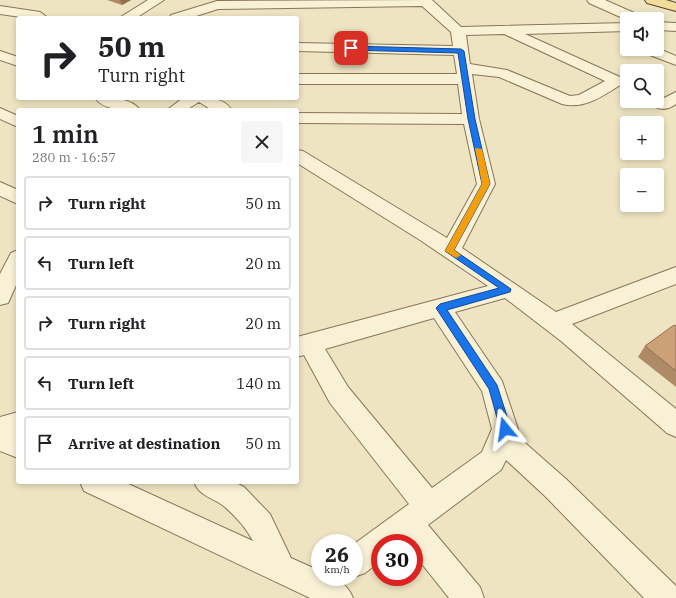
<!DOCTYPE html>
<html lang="en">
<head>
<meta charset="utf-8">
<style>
	body { margin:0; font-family:"IBM Plex Serif",serif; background:#f6f6f6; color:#202124; height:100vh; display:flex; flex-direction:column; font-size:15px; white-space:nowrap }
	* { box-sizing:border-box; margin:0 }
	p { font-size:13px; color:#757577 }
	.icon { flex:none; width:22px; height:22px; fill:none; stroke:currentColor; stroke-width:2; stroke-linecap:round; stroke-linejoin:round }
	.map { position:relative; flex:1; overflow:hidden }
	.drawer { position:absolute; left:16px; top:108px; width:283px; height:376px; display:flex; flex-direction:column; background:#fff; border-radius:4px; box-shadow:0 2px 6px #0003 }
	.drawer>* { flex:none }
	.guide { position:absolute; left:16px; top:16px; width:283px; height:84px; border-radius:4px; box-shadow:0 2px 6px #0003; background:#fff; color:#202124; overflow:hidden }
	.fabs { position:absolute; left:620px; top:12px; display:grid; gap:8px }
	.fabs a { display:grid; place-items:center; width:44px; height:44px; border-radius:4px; background:#fff; box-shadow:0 2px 6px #0003; font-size:20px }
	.speed { position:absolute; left:311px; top:534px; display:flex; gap:8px; font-size:20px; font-weight:700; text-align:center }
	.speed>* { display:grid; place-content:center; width:52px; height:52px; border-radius:50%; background:#fff; box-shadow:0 2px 6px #0003; line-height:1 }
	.speed small { font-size:10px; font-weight:400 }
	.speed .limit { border:6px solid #d22; background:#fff; color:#111 }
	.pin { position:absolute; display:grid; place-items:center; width:34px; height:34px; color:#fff; margin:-17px; border-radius:8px; box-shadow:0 2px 6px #0006 }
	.me { position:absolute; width:44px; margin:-22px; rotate:344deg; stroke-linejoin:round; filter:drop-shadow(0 0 3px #0008) }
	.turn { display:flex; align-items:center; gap:14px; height:84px; padding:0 16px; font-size:18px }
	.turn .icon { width:52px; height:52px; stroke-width:2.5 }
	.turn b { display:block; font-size:28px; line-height:34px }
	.round { display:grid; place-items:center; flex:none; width:42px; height:42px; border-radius:4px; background:#f6f6f6 }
	.summary { display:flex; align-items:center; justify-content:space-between; height:68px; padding:0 16px }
	h1 { font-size:24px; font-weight:600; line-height:30px }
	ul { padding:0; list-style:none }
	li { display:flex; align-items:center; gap:12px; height:54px; margin:0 8px 6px; padding:0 8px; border:2px solid #e0e0e0; border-radius:4px }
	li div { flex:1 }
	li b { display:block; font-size:15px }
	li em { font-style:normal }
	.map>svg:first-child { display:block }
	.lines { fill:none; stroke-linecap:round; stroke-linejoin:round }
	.minor-casing { stroke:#887559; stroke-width:2 }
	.major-casing { stroke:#55432d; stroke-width:2 }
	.minor { fill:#f9f1d5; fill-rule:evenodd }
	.major { fill:#f1dc99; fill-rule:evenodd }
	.wall { fill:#af8a67 }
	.shaded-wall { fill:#8f7154 }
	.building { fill:#cca178; stroke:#8f7154 }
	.route { fill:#1a73e8; stroke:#114b97 }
	.slow { fill:#f59e0b }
</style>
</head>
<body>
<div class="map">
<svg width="676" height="598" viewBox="0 0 676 598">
	<rect width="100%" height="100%" fill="#eee4c2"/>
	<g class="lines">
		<!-- minor casing -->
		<g class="minor-casing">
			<path id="minor" d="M148 0H164L136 18H119Z
				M432 0 461 27 627 23V31L525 34 622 78 625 81 622 84C604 95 585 110 562 104L499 77 472 74 479 119 495 184 462 248 556 312 676 267V284L572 324 676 409V437L667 433 561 341 505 298 455 312 502 381 518 429 516 435 566 479 676 586V598H644L546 497 506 460 501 470 428 525 480 587 484 598H449L414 554V543H380V561L365 573 354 577V544L409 504 330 403 304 355 297 357V337L488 286 420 240 297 163V150L303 151 447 238 477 184 464 124 297 123V113L462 114 458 84H297V74H457L454 55 297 51V43L453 46 451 32 422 6 218 9 190 18H169L171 15 217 1ZM504 34 605 81 579 95 570 96 507 70 470 64 466 35ZM434 318 482 391 492 429 482 452 432 488 348 387 325 349Z
				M587 0H605L641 16 643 19 627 20 589 3Z
				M0 6 40 12 48 18H28L0 14Z
				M657 22 676 23V31L657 30Z
				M657 48 676 56V65L642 52 640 49Z
				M0 51 18 57V66L0 60Z
				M676 92V104C667 111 656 111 649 101H657V96L664 98Z
				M95 98C109 98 131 97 140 110 126 110 104 111 95 98Z
				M183 98C199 98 221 94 232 110H212L199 102 186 110H167Z
				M0 108 18 116V127L0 119Z
				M0 182 18 190V204L0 196Z
				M18 250V281L8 303 0 305V274L11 253Z
				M18 412V458L0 451V417Z
				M80 482H124L253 541C247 529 235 516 225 507 213 497 201 498 194 482H234L244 487 270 514 291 558 320 571V577C336 577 347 583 353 598H310L84 491Z"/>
		</g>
		<!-- major casing -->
		<g class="major-casing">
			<path id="major" d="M645 0H666L676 3V11L647 3Z"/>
		</g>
		<!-- minor -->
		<use href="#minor" class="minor"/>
		<!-- major -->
		<use href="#major" class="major"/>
	</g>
	<!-- wall -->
	<path class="wall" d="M107 0H131L122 5Z
		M676 326V387L638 357 645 346Z"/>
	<!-- shaded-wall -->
	<path class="shaded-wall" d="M120 0H131L122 5Z"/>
	<!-- building -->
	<path class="building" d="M674 325 676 326V371L645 346Z"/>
	<!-- route -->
	<path class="route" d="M351 46 461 49 464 51 475 119 490 184 454 250 511 289 510 292 447 310 497 385 511 429 509 432 505 434 501 432 489 389 436 308 440 304 499 288 445 251 482 184 468 119 458 53 349 50V47Z"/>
	<!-- slow -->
	<path class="slow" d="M475 148 482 149 490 184 454 250 461 255 456 258 445 251 482 184Z"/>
</svg>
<div class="fabs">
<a><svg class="icon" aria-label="sound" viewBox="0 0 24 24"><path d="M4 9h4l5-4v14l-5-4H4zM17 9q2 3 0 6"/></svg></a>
<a><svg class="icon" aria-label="search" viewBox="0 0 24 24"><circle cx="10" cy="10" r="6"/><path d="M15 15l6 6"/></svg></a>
<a>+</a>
<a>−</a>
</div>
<div class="speed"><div>26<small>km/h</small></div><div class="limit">30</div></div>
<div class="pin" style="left:351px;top:48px;background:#d93025"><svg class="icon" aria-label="arrive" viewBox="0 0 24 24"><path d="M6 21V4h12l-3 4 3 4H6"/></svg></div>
<svg class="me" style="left:505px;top:429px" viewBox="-20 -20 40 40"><path d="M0-17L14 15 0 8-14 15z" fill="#1a73e8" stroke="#fff" stroke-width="4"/></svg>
<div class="guide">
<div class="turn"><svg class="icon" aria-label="right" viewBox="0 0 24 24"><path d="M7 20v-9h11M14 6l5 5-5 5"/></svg><div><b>50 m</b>Turn right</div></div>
</div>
<section class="drawer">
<div class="summary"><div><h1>1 min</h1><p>280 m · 16:57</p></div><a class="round"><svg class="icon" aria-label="close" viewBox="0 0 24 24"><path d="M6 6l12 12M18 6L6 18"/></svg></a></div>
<ul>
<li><svg class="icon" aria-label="right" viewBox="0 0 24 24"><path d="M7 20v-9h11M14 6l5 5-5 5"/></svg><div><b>Turn right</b></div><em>50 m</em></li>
<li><svg class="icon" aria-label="left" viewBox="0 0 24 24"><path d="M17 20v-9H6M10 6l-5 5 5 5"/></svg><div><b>Turn left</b></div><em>20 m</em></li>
<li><svg class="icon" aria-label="right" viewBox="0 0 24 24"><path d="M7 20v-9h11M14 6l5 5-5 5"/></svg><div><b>Turn right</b></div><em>20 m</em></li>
<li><svg class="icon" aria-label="left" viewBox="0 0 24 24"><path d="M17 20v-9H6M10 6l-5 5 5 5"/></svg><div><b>Turn left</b></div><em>140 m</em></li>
<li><svg class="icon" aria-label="arrive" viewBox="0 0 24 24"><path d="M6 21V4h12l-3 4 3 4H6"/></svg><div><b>Arrive at destination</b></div><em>50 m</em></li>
</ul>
</section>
</div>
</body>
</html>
